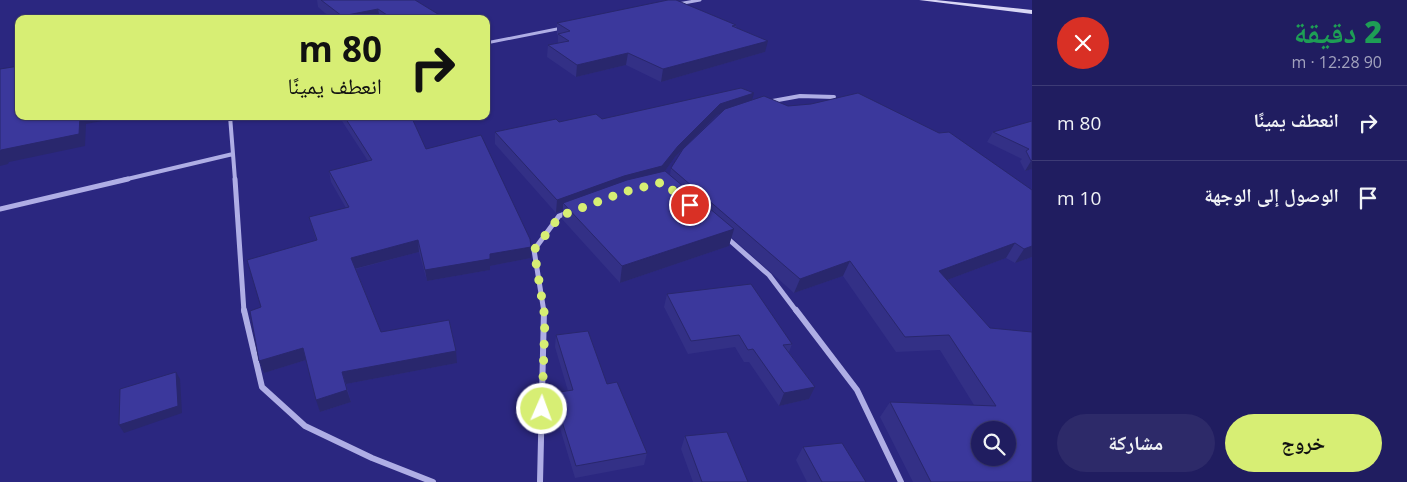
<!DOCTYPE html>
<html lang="ar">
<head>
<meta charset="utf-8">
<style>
	body { margin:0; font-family:"Open Sans","Noto Naskh Arabic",sans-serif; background:#2d2a69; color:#f1f3f6; direction:rtl; height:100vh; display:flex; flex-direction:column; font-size:19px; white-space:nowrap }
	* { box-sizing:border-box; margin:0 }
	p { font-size:16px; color:#a2a2bd }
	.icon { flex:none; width:28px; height:28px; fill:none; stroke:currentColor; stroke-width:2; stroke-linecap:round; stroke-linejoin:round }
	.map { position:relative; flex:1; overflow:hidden; direction:ltr }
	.side { display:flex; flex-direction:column; background:#201d60; width:375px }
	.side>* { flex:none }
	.banner { position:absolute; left:15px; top:15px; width:475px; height:105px; border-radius:10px; box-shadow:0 1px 4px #0004,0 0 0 1px #3d3b75; direction:rtl; background:#d7ee74; color:#111; overflow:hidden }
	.fabs { position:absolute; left:971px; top:421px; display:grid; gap:10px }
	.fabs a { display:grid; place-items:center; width:45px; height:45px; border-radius:50%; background:#201d60; box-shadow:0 1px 4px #0004,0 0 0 1px #3d3b75; font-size:25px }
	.pin { position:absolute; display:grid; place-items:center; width:42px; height:42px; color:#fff; margin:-21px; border:2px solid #fff; border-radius:50%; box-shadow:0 1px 5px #0007 }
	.me { position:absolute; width:55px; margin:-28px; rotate:2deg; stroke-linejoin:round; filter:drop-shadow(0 0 4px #0008) }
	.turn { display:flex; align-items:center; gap:18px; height:105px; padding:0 25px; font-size:22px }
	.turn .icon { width:65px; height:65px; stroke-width:2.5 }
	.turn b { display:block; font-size:35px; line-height:42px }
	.round { display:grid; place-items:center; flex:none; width:52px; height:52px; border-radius:26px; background:#2d2a69 }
	.head { display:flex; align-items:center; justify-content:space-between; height:85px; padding:0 25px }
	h1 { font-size:30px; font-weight:800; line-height:38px; color:#1e9e55 }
	.button { display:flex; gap:10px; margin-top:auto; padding:10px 25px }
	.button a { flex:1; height:58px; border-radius:30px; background:#d7ee74; color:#111; font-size:20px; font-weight:800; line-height:58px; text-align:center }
	.button a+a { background:#2d2a69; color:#f1f3f6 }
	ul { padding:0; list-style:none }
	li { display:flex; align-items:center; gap:15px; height:75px; padding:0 25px; border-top:1px solid #3d3b75 }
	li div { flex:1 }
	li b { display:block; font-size:19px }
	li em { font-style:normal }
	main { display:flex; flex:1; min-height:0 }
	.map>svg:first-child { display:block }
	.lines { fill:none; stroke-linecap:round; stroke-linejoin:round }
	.street-far3 { stroke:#afaee5; stroke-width:3 }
	.street-far2 { stroke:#afaee5; stroke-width:4 }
	.street-far1 { stroke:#afaee5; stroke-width:5 }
	.street { stroke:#afaee5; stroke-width:6 }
	.secondary { fill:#d9d7f5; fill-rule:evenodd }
	.wall { fill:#333086; fill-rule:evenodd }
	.shaded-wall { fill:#29276d }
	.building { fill:#3b389c; stroke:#29276d; fill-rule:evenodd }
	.route { stroke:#d7ee74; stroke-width:9; stroke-dasharray:0 16.2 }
</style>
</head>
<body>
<main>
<section class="side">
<div class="head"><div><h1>2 دقيقة</h1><p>90 m · 12:28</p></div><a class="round" style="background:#d93025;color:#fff"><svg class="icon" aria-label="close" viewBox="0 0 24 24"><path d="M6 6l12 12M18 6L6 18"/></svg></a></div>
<ul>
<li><svg class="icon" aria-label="right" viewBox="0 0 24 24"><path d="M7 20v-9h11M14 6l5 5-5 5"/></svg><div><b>انعطف يمينًا</b></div><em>80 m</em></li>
<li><svg class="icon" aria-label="arrive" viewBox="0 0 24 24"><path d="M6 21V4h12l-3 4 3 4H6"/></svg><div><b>الوصول إلى الوجهة</b></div><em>10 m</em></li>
</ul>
<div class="button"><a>خروج</a><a>مشاركة</a></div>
</section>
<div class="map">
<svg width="1032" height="482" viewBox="0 0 1032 482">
	<rect width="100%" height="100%" fill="#2b2780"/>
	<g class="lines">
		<!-- street-far3 -->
		<path class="street-far3" d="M678 4 700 0
			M486 43 562 28"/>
		<!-- street-far2 -->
		<path class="street-far2" d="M767 102 800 96 834 97
			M233 154 235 180
			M123 180 233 154 230 116"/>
		<!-- street-far1 -->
		<path class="street-far1" d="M235 179 244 312
			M0 209 128 179
			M726 237 769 275 797 312
			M544 312 534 250 559 216 567 213"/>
		<!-- street -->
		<path class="street" d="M244 310 262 387 305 426 372 458 433 482
			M796 310 857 390 901 482
			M540 482 544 310"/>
		<!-- secondary -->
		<path class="secondary" d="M919 0H936L1032 10V14Z"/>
	</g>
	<!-- wall -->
	<path class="wall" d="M317 0H415L446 19H332L318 7Z
		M557 23 736 25V27L765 52 661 82 626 65 576 77 547 57 548 45 558 43V35L557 34Z
		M752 100 939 133 1032 257 1015 263 1006 258 947 280 1032 482H913L880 417 890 402 974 405 940 350 896 352 843 276 794 293 731 237 729 246 620 283 562 219 563 210 556 213 495 144V132L559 122 602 119ZM717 115H719L687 145ZM683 149 671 168 670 175 665 171 675 157Z
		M342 116H411L426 149 531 258 490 266V270L427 281 419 252 356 269 381 332 457 363 346 384 351 402 320 412 306 360 264 373 259 361 261 307 316 240 309 217 346 208 331 182 329 171 368 161 342 121Z
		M1032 121V169L1025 171 1020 161 1022 159 987 142 993 132Z
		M667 294 792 344 789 352 815 387 809 399 779 406 749 362H744L735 347 688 354 664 307Z
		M556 335 607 384 647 453 644 465 575 478 553 405V393L568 391 555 347Z
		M685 436 748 482H693L681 449Z
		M803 447 866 482H807L796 460Z"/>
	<!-- shaded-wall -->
	<path class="shaded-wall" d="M378 9 380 19H342V16Z
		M768 41 765 52 661 82 663 69Z
		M628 53 626 65 576 77 577 65Z
		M754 93 751 104 717 115 675 157 660 178 563 203V210L556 213 557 200 678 146 720 104Z
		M80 116H101L102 121 86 124 85 146 9 162 8 164 0 166V152L1 150Z
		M1032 160V169L1025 171 1031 161Z
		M734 229 729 246 620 283 622 266Z
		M418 240 419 252 354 269 351 258Z
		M1015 243 1006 258 931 286 939 271Z
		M1032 246V257L1015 263 1024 249Z
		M531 247V258L490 266V270L427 281 425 270 490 254Z
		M850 261 843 276 794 293 800 279Z
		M303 348 306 360 264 373 259 361Z
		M456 351 457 363 346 384 342 372Z
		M176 372 180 379 182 413 124 433 119 425Z
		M815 387 809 399 779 406 784 393Z
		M347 390 351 402 320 412 316 400Z"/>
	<!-- building -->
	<path class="building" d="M321 0H415L446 19H393L378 9 342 16Z
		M668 0H676L736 25 732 26 768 41 663 69 628 53 577 65 548 45 569 41 558 34 570 31 557 23Z
		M19 66V116H80L79 134 1 150 0 152V69Z
		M741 88 754 93 720 104 678 146 662 166 624 176 557 200 495 132 556 119 559 122 596 114 602 119Z
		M858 93 939 133 949 132 1032 190V246L1024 249 1015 243 939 271 990 328 1032 332V482H931L890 402 996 406 949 335 905 337 850 261 800 279 671 168 683 149 725 109 764 96 788 106 811 104ZM980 430H1008V458H980Z
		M344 116H411L426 149 481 135 530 239 531 247 490 254V259L425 270 418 240 351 258 381 332 449 320 456 351 342 372 347 390 316 400 303 348 259 361 250 311 261 307 247 260 317 240 309 217 349 207 329 171 372 160Z
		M1032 121V160L1031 161 1026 151 1029 149 993 132Z
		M665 171 734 229 622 266 563 203 627 180Z
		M751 284 792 344 783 345 815 387 784 393 753 349 748 350 739 335 691 341 667 294Z
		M588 331 607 384 617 382 647 453 576 466 553 393 573 390 556 335Z
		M176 372 178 406 119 425 120 389Z
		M727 432 748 482H702L685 436Z
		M842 443 866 482H822L803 447Z"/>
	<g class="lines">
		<!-- route -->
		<path class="route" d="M542 409 545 318 534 250 560 216 624 192 663 182 690 205"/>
	</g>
</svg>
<div class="fabs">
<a><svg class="icon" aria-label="search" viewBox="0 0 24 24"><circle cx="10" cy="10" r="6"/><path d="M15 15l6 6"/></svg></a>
</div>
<div class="pin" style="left:690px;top:205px;background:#d93025"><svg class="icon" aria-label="arrive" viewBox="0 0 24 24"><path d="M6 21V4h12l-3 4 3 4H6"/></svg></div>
<svg class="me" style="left:542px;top:409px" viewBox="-20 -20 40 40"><circle r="17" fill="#d7ee74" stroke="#fff" stroke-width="3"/><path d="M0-11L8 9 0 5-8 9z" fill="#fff"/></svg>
<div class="banner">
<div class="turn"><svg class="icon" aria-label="right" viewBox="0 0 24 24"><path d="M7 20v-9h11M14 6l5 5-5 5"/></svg><div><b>80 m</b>انعطف يمينًا</div></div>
</div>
</div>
</main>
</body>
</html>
